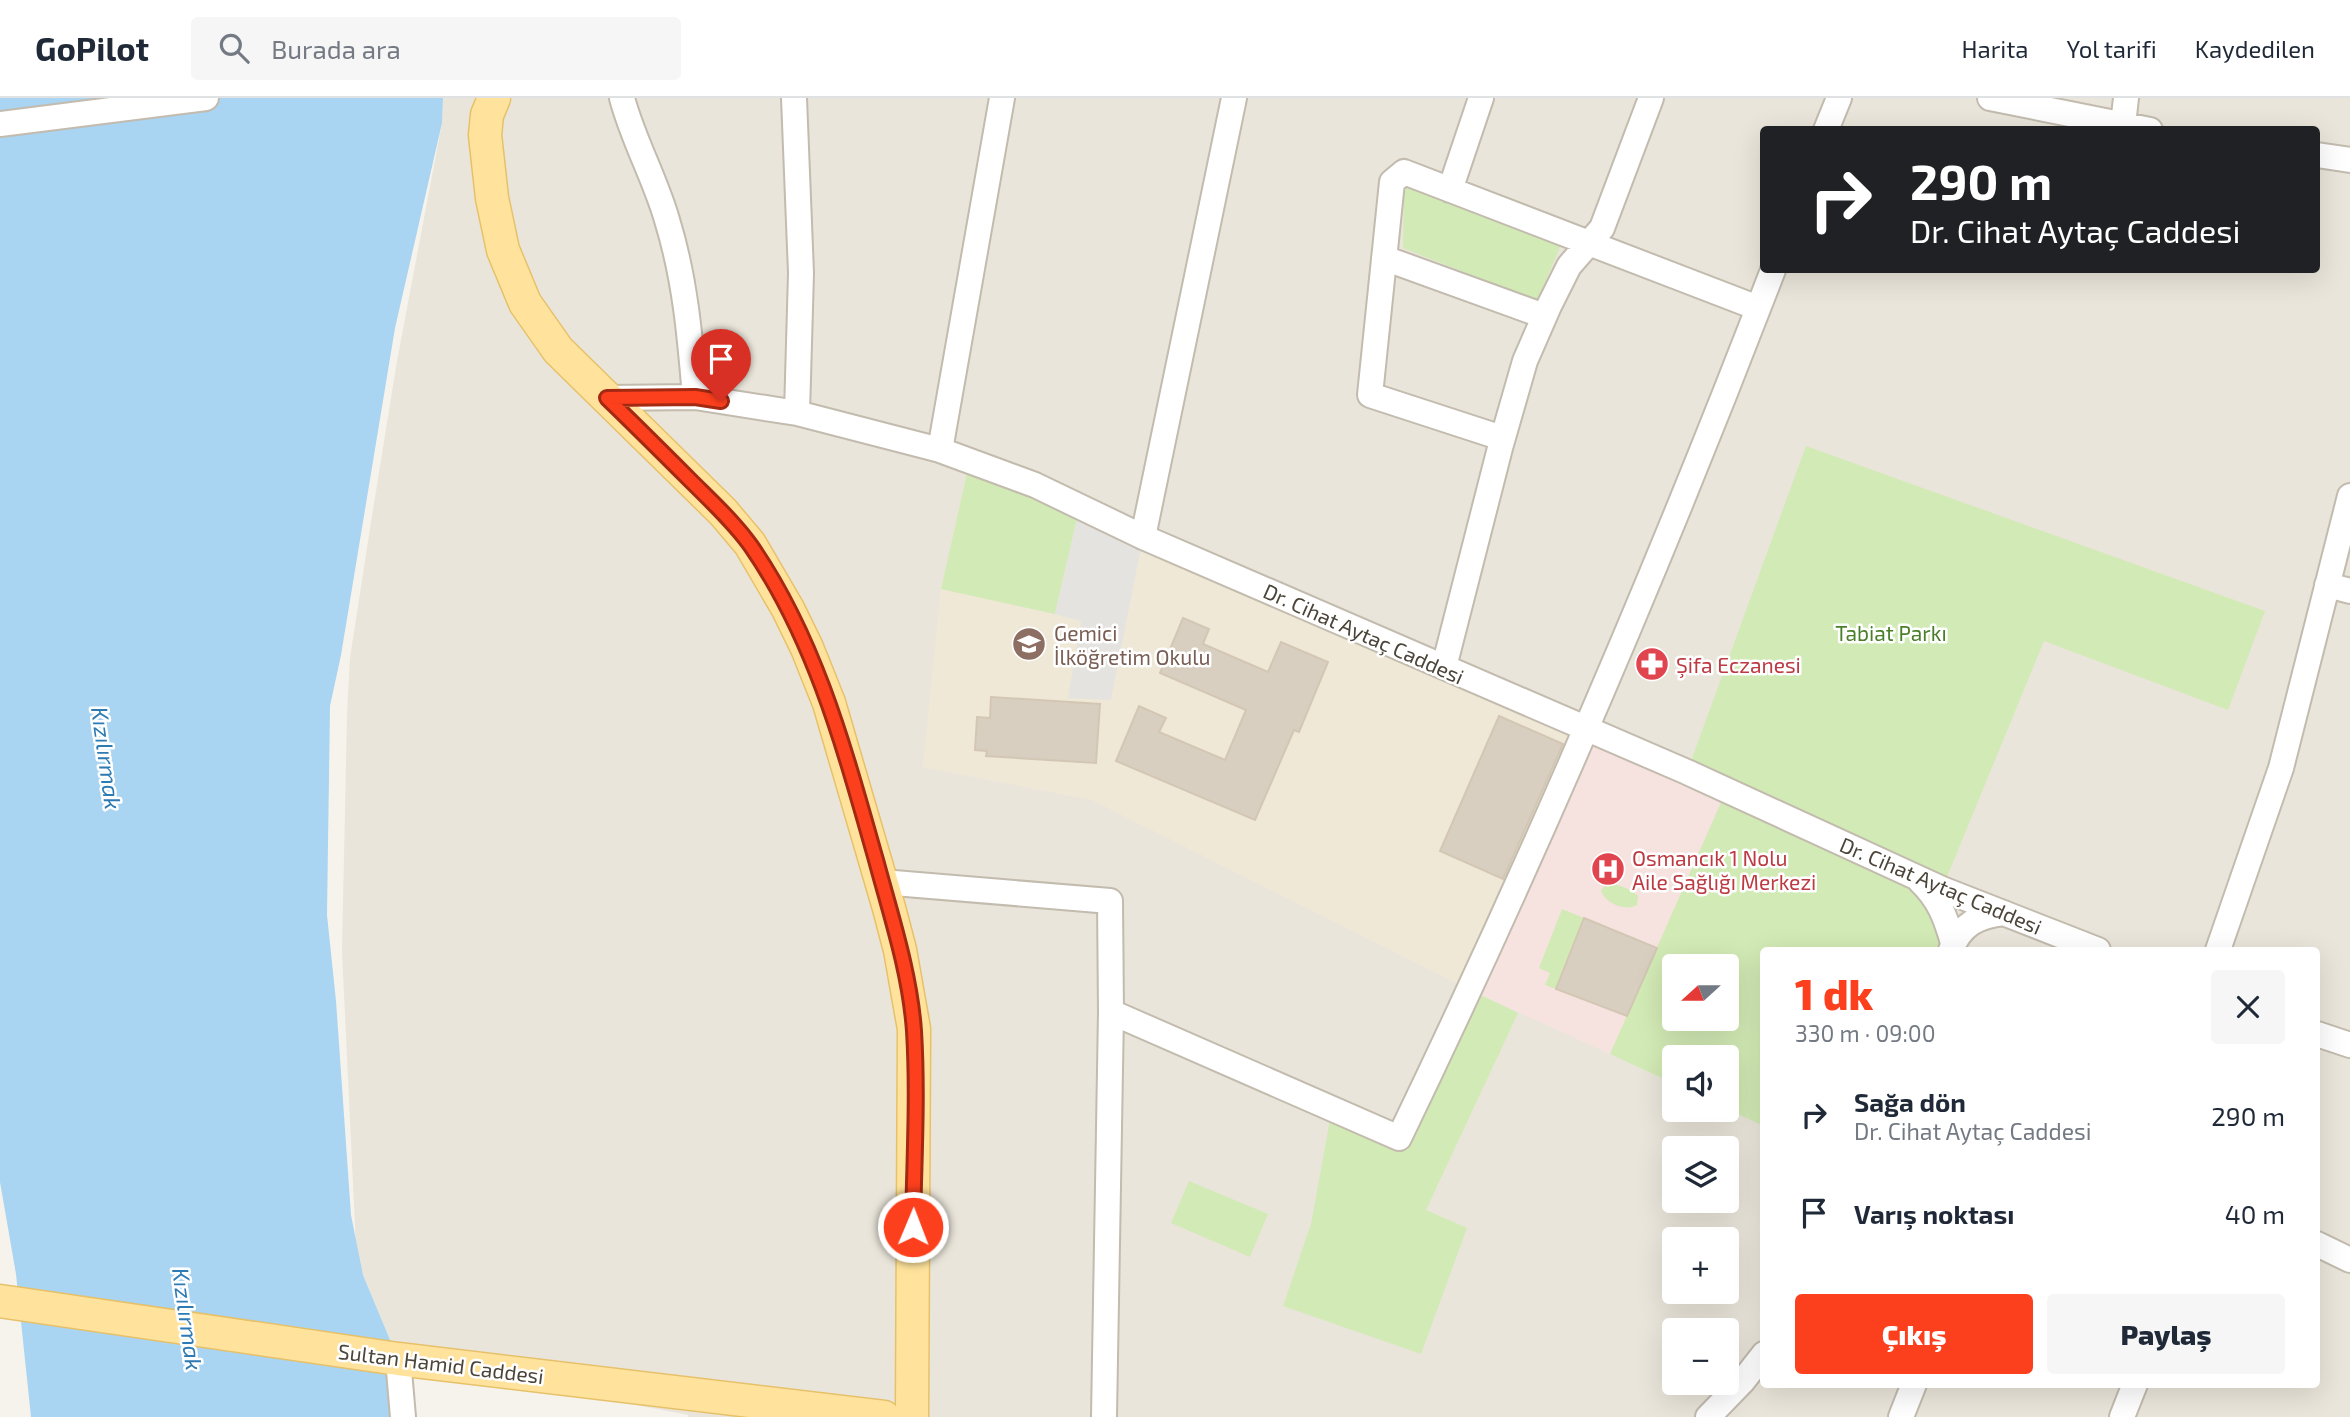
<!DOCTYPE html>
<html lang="tr">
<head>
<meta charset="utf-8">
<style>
	body { margin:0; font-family:"Exo 2",sans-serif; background:#f6f6f7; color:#1f2937; height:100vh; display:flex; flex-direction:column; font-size:26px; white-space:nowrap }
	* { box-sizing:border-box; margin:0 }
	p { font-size:23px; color:#747a83 }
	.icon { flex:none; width:38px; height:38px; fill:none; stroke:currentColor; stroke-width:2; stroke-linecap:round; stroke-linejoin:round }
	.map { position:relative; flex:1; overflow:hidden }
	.details { position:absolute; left:1760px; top:849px; width:560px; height:441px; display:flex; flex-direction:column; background:#fff; border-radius:7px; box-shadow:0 7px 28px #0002 }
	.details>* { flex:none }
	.banner { position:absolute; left:1760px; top:28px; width:560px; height:147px; border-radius:7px; box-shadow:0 7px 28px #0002; background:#202124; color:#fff; overflow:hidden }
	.needle { width:46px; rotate:249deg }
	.buttons { position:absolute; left:1662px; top:856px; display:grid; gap:14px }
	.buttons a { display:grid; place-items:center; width:77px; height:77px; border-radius:7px; background:#fff; box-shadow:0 7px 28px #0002; font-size:35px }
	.pin { position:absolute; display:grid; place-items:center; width:60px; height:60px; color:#fff; margin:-72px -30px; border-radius:50% 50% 50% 0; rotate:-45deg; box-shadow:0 0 7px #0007 }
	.pin .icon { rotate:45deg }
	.me { position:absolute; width:77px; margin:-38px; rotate:1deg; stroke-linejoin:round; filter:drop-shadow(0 0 5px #0008) }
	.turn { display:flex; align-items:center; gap:24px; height:147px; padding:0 35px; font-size:32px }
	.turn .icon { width:91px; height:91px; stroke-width:2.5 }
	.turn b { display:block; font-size:49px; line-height:60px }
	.round { display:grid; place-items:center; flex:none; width:74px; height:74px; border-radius:7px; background:#f6f6f7 }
	.headline { display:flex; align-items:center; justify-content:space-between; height:119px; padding:0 35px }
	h1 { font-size:42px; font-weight:800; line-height:52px; color:#fc3f1d }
	.cta { display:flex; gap:14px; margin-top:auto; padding:14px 35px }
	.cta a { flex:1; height:80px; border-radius:7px; background:#fc3f1d; color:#fff; font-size:28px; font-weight:800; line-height:80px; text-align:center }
	.cta a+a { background:#f6f6f7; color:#1f2937 }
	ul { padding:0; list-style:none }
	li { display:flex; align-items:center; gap:21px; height:98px; padding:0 35px }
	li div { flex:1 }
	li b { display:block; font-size:26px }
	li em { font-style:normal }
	header { display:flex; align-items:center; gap:42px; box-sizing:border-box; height:98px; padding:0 35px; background:#fff; border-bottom:2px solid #e0e1e3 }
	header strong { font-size:33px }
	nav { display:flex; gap:38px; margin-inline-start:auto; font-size:24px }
	.search { width:490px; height:63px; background:#f6f6f7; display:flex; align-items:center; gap:18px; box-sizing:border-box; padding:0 24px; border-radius:7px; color:#747a83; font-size:26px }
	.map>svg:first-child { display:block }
	.residential { fill:#eae5da; fill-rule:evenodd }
	.education { fill:#efe8d6 }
	.medical { fill:#f6e3e0 }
	.green { fill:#d2eab5; fill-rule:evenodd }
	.parking { fill:#e5e3e0 }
	.water { fill:#a9d4f2 }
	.building { fill:#d8cfc1; stroke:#d3c7b4; stroke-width:2 }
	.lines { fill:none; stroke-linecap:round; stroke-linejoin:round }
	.minor-casing { stroke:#c2bbae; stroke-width:28 }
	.major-casing { stroke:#e6c16a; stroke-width:35 }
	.minor { stroke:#fff; stroke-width:24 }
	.major { stroke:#ffe39c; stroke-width:32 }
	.route-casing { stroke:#a42913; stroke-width:18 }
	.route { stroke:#fc3f1d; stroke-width:12 }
	.labels { text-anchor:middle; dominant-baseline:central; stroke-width:5; stroke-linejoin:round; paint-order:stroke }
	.education-label { font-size:21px; fill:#785e54; stroke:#fff; text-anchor:start }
	.park-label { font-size:21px; fill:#4a7f2a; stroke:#fff }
	.street-label { font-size:21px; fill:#4b4439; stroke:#fff }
	.health-label { font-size:21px; fill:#be3a42; stroke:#fff; text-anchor:start }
	.water-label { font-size:23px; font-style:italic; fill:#2e7ab2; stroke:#fff }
</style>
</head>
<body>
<header>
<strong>GoPilot</strong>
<div class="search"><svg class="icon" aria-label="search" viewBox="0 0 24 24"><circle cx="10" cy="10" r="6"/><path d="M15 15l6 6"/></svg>Burada ara</div>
<nav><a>Harita</a><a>Yol tarifi</a><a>Kaydedilen</a></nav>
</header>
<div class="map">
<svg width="2350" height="1319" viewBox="0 0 2350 1319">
	<rect width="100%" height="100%" fill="#f6f3ec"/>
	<!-- residential -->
	<path class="residential" d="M443 0H2350V1319H688V1317L398 1261 363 1177 356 1150 342 853 347 615 350 560 371 424 397 263 442 25ZM1764 32H2317V172H1764ZM1764 852H2317V1286H1764ZM1675 868H1727V920H1675ZM1675 959H1727V1012H1675ZM1675 1050H1727V1102H1675ZM1675 1141H1727V1194H1675ZM1675 1232H1727V1284H1675Z"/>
	<!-- education -->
	<path class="education" d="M970 362 1586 632 1470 892 1092 702 923 669 941 491Z"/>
	<!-- medical -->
	<path class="medical" d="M1586 632 1727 693 1610 956 1470 892Z"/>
	<!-- green -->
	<path class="green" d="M1410 87 1561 147 1537 203 1403 150 1404 88Z
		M1806 348 2265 513 2228 612 2044 543 1942 791 1951 852H1764V1028L1727 1011V959H1675V986L1610 956 1726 693 1687 674ZM1675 868H1727V920H1675Z
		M970 362 1080 408 1055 516 941 491Z
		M1607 786C1616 785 1632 791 1638 798L1637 807C1626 814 1604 805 1601 792Z
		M1562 811 1584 820 1556 891 1545 887 1550 875 1539 870Z
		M1470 892 1518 915 1426 1112 1467 1130 1421 1256 1283 1208 1311 1126 1332 1011 1399 1040Z
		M1189 1083 1268 1116 1250 1159 1171 1125Z"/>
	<!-- parking -->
	<path class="parking" d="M1080 408 1143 439 1111 602 1068 600 1081 523 1055 516Z"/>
	<!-- water -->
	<path class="water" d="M0 0H443L442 25 395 230 341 557 330 608 327 817 336 903 351 1117 363 1177 398 1261V1319H31L16 1176 0 1084Z"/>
	<!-- building -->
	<path class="building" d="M1183 520 1209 531 1203 546 1268 574 1281 544 1328 564 1299 634 1294 632 1255 722 1116 663 1139 608 1166 620 1159 634 1225 662 1246 612 1160 575Z
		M991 599 1100 606 1096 665 986 658 987 653 975 652 977 619 990 620Z
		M1499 618 1563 646 1503 781 1440 753Z
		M1584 820 1657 850 1627 918 1556 891Z"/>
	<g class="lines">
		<!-- minor casing -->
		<g class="minor-casing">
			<path id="minor" d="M622 0C633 42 655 80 667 122 685 180 690 238 695 299
				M794 0 801 175 797 315
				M1990 0 2150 32
				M0 26 206 0
				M2123 27 2126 0
				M1826 32 1839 0
				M2317 57 2350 62
				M1450 92 1481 0
				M1384 160 1544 218
				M607 300 695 299 797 315 940 352 1035 387 1143 439 1687 674 1942 791 2098 852
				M1502 340 1370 297 1392 84 1404 74 1758 210
				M940 352 1002 0
				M1143 439 1234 0
				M2327 487 2350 493
				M1444 569 1500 350 1525 263 1549 208 1569 168 1602 130 1651 0
				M1920 783C1939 801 1946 820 1953 845
				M882 784 1110 803 1111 914 1104 1319
				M1951 852C1961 826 1978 818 2004 815
				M2218 852 2281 670 2350 398
				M1111 914 1399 1040C1536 756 1660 466 1773 172
				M2317 936 2350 947
				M2317 1146 2350 1162
				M398 1261 403 1319
				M1708 1319 1742 1284 1764 1256
				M1901 1319 1914 1286
				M2122 1319 2135 1286"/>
		</g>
		<!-- major casing -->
		<g class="major-casing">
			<path id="major" d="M494 0 487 17 485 37 492 100 503 152 525 205 558 252 723 414 750 446 788 511 807 550 829 605 889 810 900 852 914 931 912 1319
				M0 1203 398 1261 884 1319"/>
		</g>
		<!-- minor -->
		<use href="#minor" class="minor"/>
		<!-- major -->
		<use href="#major" class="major"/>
	</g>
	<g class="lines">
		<!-- route casing -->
		<g class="route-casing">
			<path id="route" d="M721 303 695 299 607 300C635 327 663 355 690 382 711 403 734 424 751 448 816 542 845 653 876 762 891 818 910 875 914 933 918 998 914 1064 913 1129"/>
		</g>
		<!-- route -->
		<use href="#route" class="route"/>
	</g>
	<!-- icons -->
	<defs>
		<g id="school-disc" transform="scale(1.75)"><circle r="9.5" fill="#8d6e63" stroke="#fff"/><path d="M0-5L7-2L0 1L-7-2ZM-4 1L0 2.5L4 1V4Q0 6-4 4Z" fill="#fff"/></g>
		<g id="pharmacy-disc" transform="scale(1.75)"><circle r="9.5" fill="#e0444e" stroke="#fff"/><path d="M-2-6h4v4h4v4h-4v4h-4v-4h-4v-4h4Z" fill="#fff"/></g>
		<g id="hospital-disc" transform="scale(1.75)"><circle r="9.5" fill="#e0444e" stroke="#fff"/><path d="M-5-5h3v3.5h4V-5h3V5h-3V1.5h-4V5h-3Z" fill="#fff"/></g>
	</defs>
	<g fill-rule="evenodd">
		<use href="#school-disc" x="1029" y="546"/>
		<use href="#pharmacy-disc" x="1652" y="566"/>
		<use href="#hospital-disc" x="1608" y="771"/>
	</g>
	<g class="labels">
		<!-- education labels -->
		<g class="education-label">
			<text x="1054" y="534">Gemici<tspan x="1054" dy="24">İlköğretim Okulu</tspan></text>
		</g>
		<!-- park labels -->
		<g class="park-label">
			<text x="1891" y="534">Tabiat Parkı</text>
		</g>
		<!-- street labels -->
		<g class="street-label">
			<text transform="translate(1364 535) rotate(24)">Dr. Cihat Aytaç Caddesi</text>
			<text transform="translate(1941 787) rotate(23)">Dr. Cihat Aytaç Caddesi</text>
			<text transform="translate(441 1265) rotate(7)">Sultan Hamid Caddesi</text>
		</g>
		<!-- health labels -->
		<g class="health-label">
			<text x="1676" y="566">Şifa Eczanesi</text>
			<text x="1632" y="759">Osmancık 1 Nolu<tspan x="1632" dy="24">Aile Sağlığı Merkezi</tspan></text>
		</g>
		<!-- water labels -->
		<g class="water-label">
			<text transform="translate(107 660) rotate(82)">Kızılırmak</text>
			<text transform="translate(188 1221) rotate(82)">Kızılırmak</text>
		</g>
	</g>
</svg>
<div class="buttons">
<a><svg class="needle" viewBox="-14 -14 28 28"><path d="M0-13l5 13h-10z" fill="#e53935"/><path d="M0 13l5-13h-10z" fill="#747a83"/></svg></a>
<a><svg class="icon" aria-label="sound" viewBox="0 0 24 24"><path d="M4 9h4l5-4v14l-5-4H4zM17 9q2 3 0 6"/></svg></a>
<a><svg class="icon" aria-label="layers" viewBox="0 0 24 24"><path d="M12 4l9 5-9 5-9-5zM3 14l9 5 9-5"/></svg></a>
<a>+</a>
<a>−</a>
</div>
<div class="pin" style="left:721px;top:303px;background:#d93025"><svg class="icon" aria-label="arrive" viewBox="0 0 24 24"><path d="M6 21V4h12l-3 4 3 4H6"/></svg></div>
<svg class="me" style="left:913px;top:1129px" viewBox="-20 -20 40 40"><circle r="17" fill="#fc3f1d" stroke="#fff" stroke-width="3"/><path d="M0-11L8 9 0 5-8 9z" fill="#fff"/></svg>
<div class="banner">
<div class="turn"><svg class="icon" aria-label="right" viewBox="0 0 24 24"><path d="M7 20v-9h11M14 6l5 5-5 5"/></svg><div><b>290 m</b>Dr. Cihat Aytaç Caddesi</div></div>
</div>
<section class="details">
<div class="headline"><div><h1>1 dk</h1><p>330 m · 09:00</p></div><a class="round"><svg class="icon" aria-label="close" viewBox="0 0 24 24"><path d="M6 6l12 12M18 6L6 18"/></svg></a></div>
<ul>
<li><svg class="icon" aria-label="right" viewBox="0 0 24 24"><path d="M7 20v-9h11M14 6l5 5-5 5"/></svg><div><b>Sağa dön</b><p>Dr. Cihat Aytaç Caddesi</p></div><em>290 m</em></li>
<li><svg class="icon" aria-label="arrive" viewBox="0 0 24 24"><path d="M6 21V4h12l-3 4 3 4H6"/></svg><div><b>Varış noktası</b></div><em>40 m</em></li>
</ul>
<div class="cta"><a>Çıkış</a><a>Paylaş</a></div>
</section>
</div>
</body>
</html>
